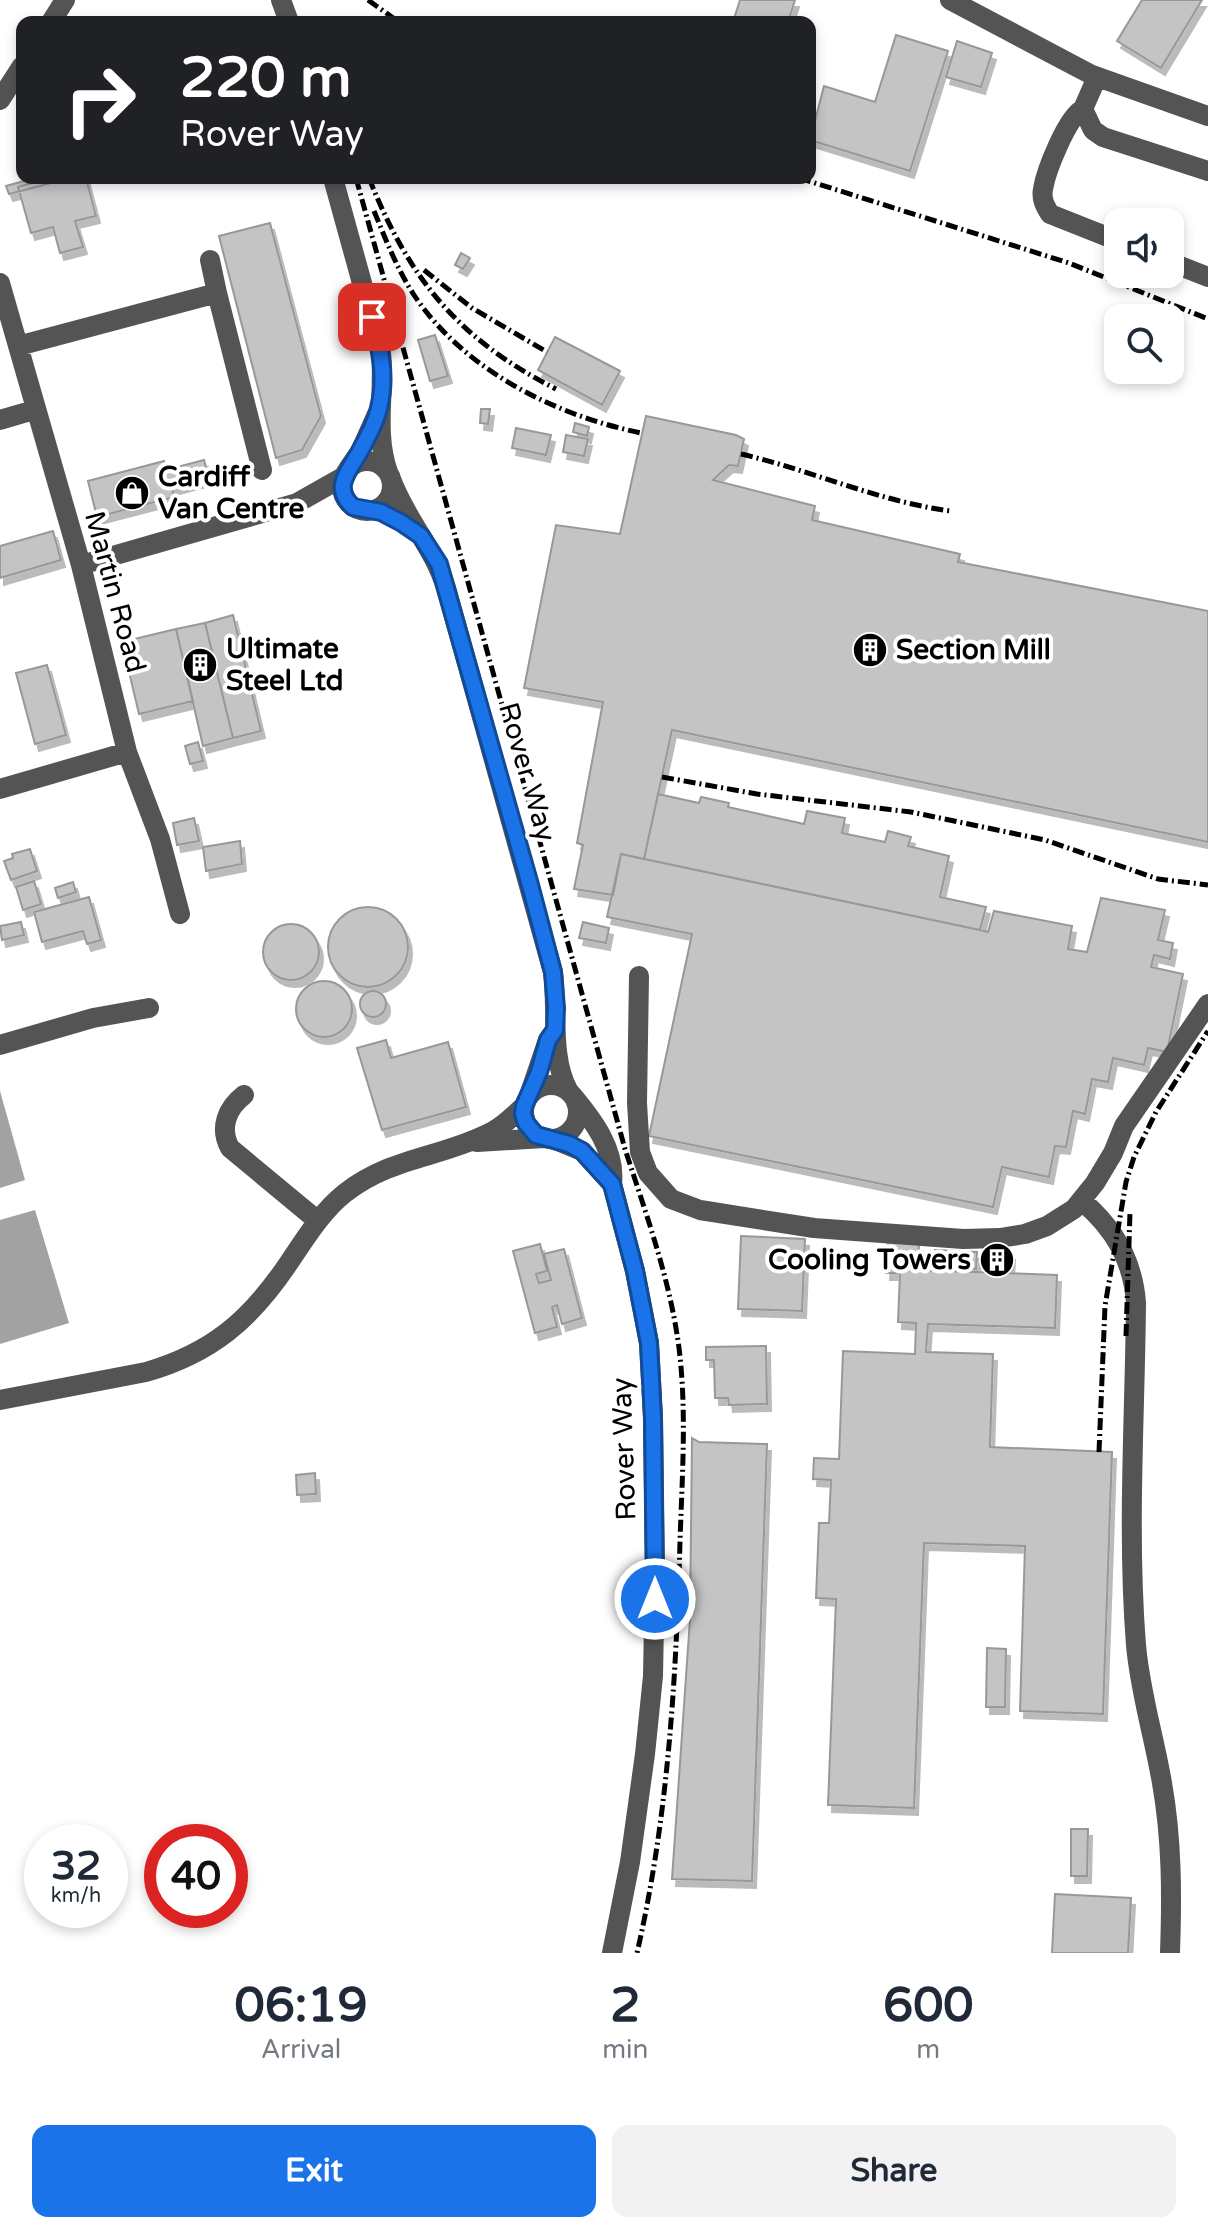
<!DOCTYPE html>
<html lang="en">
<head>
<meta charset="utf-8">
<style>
	body { margin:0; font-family:"Varela Round",sans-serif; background:#f2f2f3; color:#1f2937; height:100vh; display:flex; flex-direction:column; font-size:30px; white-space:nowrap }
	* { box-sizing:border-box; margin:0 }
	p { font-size:26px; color:#747a83 }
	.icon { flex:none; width:44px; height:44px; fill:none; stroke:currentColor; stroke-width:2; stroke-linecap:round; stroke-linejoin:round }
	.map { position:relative; height:1953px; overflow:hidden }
	.details { display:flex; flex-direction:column; background:#fff; flex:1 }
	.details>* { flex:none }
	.banner { position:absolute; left:16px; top:16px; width:800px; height:168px; border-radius:16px; box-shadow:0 4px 12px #0003; background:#202124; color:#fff; overflow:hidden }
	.fabs { position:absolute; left:1104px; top:208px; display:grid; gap:16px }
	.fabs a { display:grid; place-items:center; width:80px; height:80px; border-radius:16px; background:#fff; box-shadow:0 4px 12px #0003; font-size:40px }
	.speed { position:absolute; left:24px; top:1824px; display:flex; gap:16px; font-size:40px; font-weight:700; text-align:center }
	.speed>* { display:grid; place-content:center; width:104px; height:104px; border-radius:50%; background:#fff; box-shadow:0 4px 12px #0003; line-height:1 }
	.speed small { font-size:20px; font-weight:400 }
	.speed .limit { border:12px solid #d22; background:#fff; color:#111 }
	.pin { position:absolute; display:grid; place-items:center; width:68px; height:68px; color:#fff; margin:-34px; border-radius:16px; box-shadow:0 4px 12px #0006 }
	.me { position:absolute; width:88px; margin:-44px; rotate:0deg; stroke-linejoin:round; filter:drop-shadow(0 0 6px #0008) }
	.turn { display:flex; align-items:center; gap:28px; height:168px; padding:0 32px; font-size:36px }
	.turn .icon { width:104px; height:104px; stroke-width:2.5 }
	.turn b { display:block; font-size:56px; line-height:68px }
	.eta { display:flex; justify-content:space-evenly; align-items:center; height:136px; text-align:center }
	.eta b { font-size:48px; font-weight:700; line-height:56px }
	.cta { display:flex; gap:16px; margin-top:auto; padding:16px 32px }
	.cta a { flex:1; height:92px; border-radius:16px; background:#1a73e8; color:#fff; font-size:32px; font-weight:700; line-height:92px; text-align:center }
	.cta a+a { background:#f2f2f3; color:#1f2937 }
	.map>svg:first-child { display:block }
	.water { fill:#a2a2a2 }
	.building { fill:#c4c4c4; stroke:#989898; stroke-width:2; filter:url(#shadow) }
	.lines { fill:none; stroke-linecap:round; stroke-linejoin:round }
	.minor { stroke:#545454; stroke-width:20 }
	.rail { stroke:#000; stroke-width:5; stroke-dasharray:12 4 2 4; stroke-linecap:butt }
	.route-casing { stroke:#114b97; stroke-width:20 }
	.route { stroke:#1a73e8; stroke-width:14 }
	.labels { text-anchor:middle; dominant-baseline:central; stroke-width:8; stroke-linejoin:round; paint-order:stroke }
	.poi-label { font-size:28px; font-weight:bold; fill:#000; stroke:#fff; text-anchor:start }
	.street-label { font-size:28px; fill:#000; stroke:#fff }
</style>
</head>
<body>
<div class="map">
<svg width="1208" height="1953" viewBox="0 0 1208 1953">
	<defs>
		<filter id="shadow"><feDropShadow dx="4" dy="7" stdDeviation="0" flood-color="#0004"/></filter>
	</defs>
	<rect width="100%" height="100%" fill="#fff"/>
	<!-- water -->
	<path class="water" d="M0 1091 25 1180 0 1188Z
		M35 1210 69 1323 0 1344V1220Z"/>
	<!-- building -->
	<path class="building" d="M740 0H795L788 22H733Z
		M1142 0H1202L1161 68 1117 41Z
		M896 35 948 51 910 171 810 140 824 86 875 102Z
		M957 41 992 53 981 87 946 77Z
		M35 178H49L51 183 9 194 6 186Z
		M49 178H86L96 216 75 221 83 247 60 253 53 227 31 233 18 187Z
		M270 223 321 416 302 450 276 458 219 236Z
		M461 253 470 258 463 269 455 265Z
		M435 335 448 376 430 381 418 340Z
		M555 337 620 371 602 405 538 370Z
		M481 409H490L488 424 480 423Z
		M646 416 736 435 744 439 738 466 729 465 713 480 815 506 812 520 960 554 958 562 1208 611V842L672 730 644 859 621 854 613 895 574 889 583 845 577 843 603 702 524 688 556 525 620 534Z
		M575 423 589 427 587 436 573 432Z
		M516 428 551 435 546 455 512 448Z
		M566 435 588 439 584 456 563 452Z
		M204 460 209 478 172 488 174 497 97 517 88 481 164 461 166 470Z
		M53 531 61 560 0 578V546Z
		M233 615 261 731 233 738 205 623Z
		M205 623 233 738 203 746 176 629Z
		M176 629 193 701 139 714 122 642Z
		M47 665 66 735 35 744 16 673Z
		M198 742 203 761 190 764 185 746Z
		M658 794 699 803 701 797 729 803 728 807 804 824 807 811 845 818 842 833 885 842 888 831 911 837 908 846 949 856 940 897 986 907 980 930 644 859Z
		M194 818 199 841 177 845 173 823Z
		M240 841 242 864 206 871 203 847Z
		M30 849 37 871 11 880 4 861 13 858 12 854Z
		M621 854 980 930 988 932 994 911 1072 926 1068 949 1087 952 1101 898 1165 910 1158 940 1173 943 1170 959 1154 955 1151 967 1183 974 1167 1052 1148 1048 1144 1065 1113 1058 1108 1082 1092 1079 1085 1114 1073 1111 1066 1147 1055 1146 1049 1177 1002 1167 993 1207 649 1136 692 934 607 917Z
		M34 881 41 904 23 910 16 887Z
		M73 882 76 892 58 898 55 888Z
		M89 897 101 940 87 944 83 931 42 942 34 912Z
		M328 947a40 40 0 1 1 80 0a40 40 0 1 1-80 0Z
		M21 922 24 935 2 940 0 926Z
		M583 922 609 928 606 943 579 938Z
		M263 952a28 28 0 1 1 56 0a28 28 0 1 1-56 0Z
		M296 1009a28 28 0 1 1 56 0a28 28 0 1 1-56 0Z
		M360 1004a13 13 0 1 1 26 0a13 13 0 1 1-26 0Z
		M386 1040 391 1058 448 1042 466 1107 382 1130 357 1048Z
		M741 1236 805 1239 802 1311 738 1309Z
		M888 1242 919 1244 918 1270 1057 1275 1055 1328 928 1324 926 1352 993 1354 990 1447 1112 1452 1103 1714 1020 1711 1025 1546 924 1543 914 1808 828 1805 836 1599 816 1598 819 1523H829L831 1480 813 1479 814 1458 839 1459 843 1351 915 1354 916 1323 898 1322 900 1273H886Z
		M540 1244 547 1271 536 1274 539 1283 551 1280 544 1254 564 1249 582 1318 562 1324 557 1305 552 1307 557 1327 535 1333 513 1251Z
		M935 1250 977 1252 976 1269 935 1267Z
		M984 1251 1011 1253 1010 1270 983 1268Z
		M766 1346 767 1404 729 1405 728 1398H715L714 1360H706V1347Z
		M692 1438 699 1442 767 1444 752 1881 672 1879 690 1619Z
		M315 1473 316 1494 297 1495 296 1475Z
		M987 1648 1006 1649 1005 1707H986Z
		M1071 1829H1088L1087 1876H1071Z
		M1055 1894 1131 1898 1128 1953H1052Z"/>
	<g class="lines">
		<!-- minor -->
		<path class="minor" d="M281 0 289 22
			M950 0 1092 75 1208 116
			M51 22 65 0
			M1097 77 1083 109C1067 117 1046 171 1043 189 1041 199 1045 206 1050 214L1118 241
			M0 100 22 66
			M1083 109 1093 130 1103 137 1208 171
			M333 178 381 352C385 393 374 432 388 472
			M210 260 217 293
			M1170 262 1208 277
			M0 283 81 565 127 752 160 839 180 914
			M18 346 217 293 262 470
			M0 420 34 410
			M342 486a25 25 0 1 1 50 0a25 25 0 1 1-50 0Z
			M348 469 360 452 377 414
			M391 479C405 518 434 548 446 588L553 972C558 1009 550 1057 568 1090
			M81 565 297 503 343 477
			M0 789 127 752
			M639 976 637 1103 640 1152 648 1173 671 1199 700 1210 814 1228 963 1239 1000 1238 1025 1234 1047 1226 1074 1209 1095 1183 1113 1153 1124 1126 1208 1004
			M0 1045 93 1018 149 1008
			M524 1112a27 27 0 1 1 54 0a27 27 0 1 1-54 0Z
			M530 1093 548 1040 555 1030
			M244 1095C227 1108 219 1128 230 1148L318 1221
			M572 1095C593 1120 616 1150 612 1184L635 1271 649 1343 653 1418 655 1569 653 1676 645 1754 630 1862 612 1953
			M553 1139 582 1151 612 1184
			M477 1142 544 1138
			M1082 1201C1114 1228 1133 1260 1136 1303 1135 1417 1127 1531 1136 1645 1140 1692 1154 1736 1162 1783 1172 1840 1172 1895 1170 1953
			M0 1400 146 1372C212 1353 250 1320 288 1264 305 1239 321 1212 345 1193 390 1158 437 1158 485 1135 500 1129 512 1117 524 1106"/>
		<!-- rail -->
		<path class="rail" d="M368 0 399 22
			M356 178 625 1149C646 1214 670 1279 679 1348 687 1412 682 1478 680 1542 676 1681 668 1818 637 1953
			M369 178C409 279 458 339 556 389
			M799 178 1069 263 1208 319
			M374 211C386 240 397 269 414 295 464 370 554 415 641 433
			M424 270 472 308 547 352
			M741 454C811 470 877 501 950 511
			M662 777 757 794 911 812 1045 840 1158 879 1208 885
			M1126 1336 1130 1212
			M1099 1452 1105 1306 1126 1182 1134 1157 1156 1112 1208 1031"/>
	</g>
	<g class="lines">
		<!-- route casing -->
		<g class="route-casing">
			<path id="route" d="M372 317C380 347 387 377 379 408 376 423 366 440 359 453 348 472 332 488 353 507L381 512 402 523 421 536 439 564 530 885 553 972 556 1008 555 1030 548 1040 539 1072 524 1106 523 1114 526 1123 536 1135 569 1144 582 1151 612 1184 635 1271 649 1343 653 1418 655 1599"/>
		</g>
		<!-- route -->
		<use href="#route" class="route"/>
	</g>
	<!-- icons -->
	<defs>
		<g id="shop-disc" transform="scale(1.8)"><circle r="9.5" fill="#000" stroke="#fff"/><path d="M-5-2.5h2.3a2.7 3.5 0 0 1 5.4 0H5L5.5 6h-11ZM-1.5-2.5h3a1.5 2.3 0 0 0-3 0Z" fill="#fff"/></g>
		<g id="building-disc" transform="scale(1.8)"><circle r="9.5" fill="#000" stroke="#fff"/><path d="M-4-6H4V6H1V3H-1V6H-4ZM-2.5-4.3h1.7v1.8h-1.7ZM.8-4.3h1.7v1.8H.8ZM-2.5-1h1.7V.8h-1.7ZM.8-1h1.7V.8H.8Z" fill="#fff"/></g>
	</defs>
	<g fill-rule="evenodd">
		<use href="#shop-disc" x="132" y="493"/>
		<use href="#building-disc" x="870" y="650"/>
		<use href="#building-disc" x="200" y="665"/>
		<use href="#building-disc" x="997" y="1260"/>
	</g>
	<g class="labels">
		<!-- poi labels -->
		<g class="poi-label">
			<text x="158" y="477">Cardiff<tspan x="158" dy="32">Van Centre</tspan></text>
			<text x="226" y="649">Ultimate<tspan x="226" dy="32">Steel Ltd</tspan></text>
			<text x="896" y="650">Section Mill</text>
			<text x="971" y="1260" text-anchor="end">Cooling Towers</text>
		</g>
		<!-- street labels -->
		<g class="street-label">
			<text transform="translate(115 592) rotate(75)">Martin Road</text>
			<text transform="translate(527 772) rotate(74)">Rover Way</text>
			<text transform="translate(624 1449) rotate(-92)">Rover Way</text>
		</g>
	</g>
</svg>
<div class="fabs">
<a><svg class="icon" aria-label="sound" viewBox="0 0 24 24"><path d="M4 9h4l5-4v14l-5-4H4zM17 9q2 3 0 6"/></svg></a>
<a><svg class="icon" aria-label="search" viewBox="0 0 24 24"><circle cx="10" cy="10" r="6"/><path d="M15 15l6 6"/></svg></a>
</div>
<div class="speed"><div>32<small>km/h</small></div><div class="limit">40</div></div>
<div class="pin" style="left:372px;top:317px;background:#d93025"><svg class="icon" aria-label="arrive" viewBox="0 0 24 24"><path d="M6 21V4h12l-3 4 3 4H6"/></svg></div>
<svg class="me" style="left:655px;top:1599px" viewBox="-20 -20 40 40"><circle r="17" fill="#1a73e8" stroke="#fff" stroke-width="3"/><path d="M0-11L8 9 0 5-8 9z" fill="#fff"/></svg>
<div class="banner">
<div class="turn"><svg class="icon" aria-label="right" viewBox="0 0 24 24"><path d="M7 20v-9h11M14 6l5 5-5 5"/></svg><div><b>220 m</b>Rover Way</div></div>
</div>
</div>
<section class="details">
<div class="eta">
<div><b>06:19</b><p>Arrival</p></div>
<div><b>2</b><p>min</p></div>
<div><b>600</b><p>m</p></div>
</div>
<div class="cta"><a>Exit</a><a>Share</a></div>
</section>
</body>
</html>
